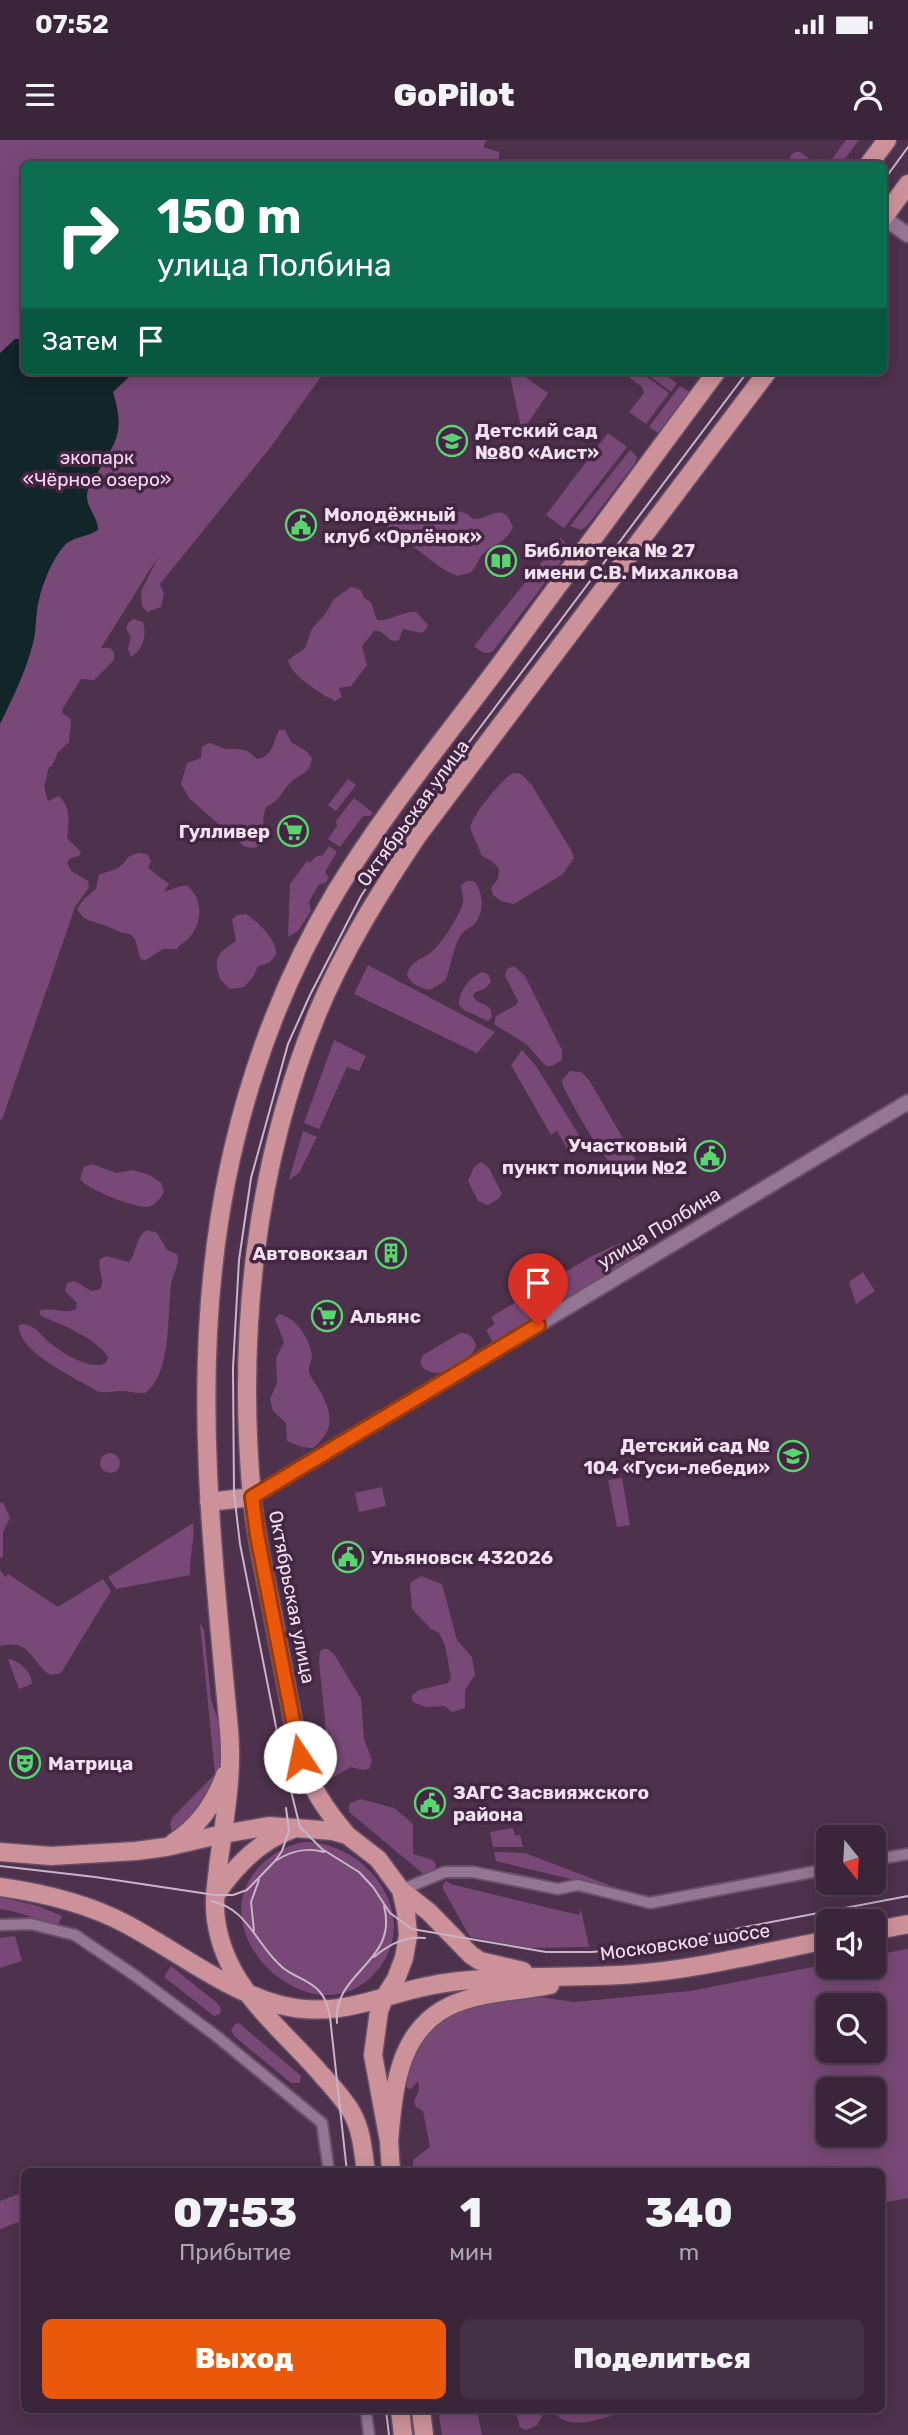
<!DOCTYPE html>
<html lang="ru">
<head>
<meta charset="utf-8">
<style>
	body { margin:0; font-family:Rubik,sans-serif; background:#453145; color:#f1f3f6; height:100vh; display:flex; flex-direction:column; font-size:26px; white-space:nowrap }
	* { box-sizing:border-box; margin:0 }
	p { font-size:23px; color:#aba5af }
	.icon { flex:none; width:38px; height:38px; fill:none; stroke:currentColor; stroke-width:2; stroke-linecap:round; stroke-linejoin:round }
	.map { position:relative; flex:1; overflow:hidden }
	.panel { position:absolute; left:21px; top:2028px; width:864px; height:245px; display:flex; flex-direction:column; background:#3a253a; border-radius:10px; box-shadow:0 4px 18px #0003,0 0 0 2px #544254 }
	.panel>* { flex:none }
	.guide { position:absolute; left:21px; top:21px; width:866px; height:214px; border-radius:10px; box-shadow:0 4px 18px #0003,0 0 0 2px #544254; background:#0b6e4f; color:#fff; overflow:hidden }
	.needle { width:46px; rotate:162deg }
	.tools { position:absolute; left:816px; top:1685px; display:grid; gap:14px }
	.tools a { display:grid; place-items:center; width:70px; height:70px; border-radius:10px; background:#3a253a; box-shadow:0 4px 18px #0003,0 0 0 2px #544254; font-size:35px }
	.pin { position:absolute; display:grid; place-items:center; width:60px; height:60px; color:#fff; margin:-72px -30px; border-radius:50% 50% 50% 0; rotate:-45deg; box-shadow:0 0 7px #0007 }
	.pin .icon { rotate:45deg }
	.me { position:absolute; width:77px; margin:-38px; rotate:349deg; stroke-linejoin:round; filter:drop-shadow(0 0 5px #0008) }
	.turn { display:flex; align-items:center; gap:24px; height:147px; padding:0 21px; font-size:32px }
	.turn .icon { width:91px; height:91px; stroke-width:2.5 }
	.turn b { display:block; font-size:49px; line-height:60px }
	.then { display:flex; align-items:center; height:66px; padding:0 21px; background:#0003; gap:14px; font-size:26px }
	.eta { display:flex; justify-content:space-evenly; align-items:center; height:119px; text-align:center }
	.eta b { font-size:42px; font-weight:800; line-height:49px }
	.cta { display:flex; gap:14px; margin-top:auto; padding:14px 21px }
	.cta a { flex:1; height:80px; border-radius:10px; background:#ea580c; color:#fff; font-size:28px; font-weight:800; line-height:80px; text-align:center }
	.cta a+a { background:#453145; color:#f1f3f6 }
	.status { display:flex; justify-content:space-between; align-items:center; height:49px; padding:0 35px; background:#3a253a; direction:ltr }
	.status svg { height:19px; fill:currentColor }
	header { display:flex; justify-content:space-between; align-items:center; height:91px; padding:0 21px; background:#3a253a; font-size:32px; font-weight:800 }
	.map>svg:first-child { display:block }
	.green { fill:#784977; fill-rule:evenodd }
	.water { fill:#122528 }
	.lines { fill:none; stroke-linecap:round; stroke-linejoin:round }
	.minor-casing { stroke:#695068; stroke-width:14 }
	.tertiary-casing { stroke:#695068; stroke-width:18 }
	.primary-casing { stroke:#695068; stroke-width:21 }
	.minor { stroke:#957594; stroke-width:10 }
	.tertiary { stroke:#957594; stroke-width:14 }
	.primary { stroke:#cd9299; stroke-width:18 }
	.tram { stroke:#c9b4c8; stroke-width:2 }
	.route-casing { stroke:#983908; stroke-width:18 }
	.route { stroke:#ea580c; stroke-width:12 }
	.labels { text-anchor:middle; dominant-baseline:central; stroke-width:7; stroke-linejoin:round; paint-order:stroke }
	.poi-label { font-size:19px; font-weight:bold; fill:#f3e1f2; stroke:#432742; text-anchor:start }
	.park-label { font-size:19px; fill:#f9d4f8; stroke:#432742 }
	.street-label { font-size:19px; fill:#f3e1f2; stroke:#432742 }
</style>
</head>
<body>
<div class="status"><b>07:52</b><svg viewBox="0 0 49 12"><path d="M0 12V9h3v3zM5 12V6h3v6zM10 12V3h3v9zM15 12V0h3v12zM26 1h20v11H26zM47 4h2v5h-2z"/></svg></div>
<header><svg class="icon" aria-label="menu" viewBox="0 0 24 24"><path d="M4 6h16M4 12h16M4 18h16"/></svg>GoPilot<svg class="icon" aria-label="person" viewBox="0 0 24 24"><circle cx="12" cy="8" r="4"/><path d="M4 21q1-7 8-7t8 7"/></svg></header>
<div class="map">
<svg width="908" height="2295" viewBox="0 0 908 2295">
	<rect width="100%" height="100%" fill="#4e314d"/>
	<!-- green -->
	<path class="green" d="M0 0H487L483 7 499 12V24H24V231H325L270 308 160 444 164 454 161 467 147 472 142 466 141 452 159 415 101 508H110L114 512V520L94 540 81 539 63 568 62 573 71 579 69 602 58 612 52 626 49 627 44 647 48 661 59 656C71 667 69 682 67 698L81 712 79 716 70 718 67 723 71 731 88 741 89 747 75 767 2 980 0 979Z
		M846 0H859L841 24H828Z
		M796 12H800L817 24H795L788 21 792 14Z
		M509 231H517L548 253 522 292Z
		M621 231H639L669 253 646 284 629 272 644 253 642 247Z
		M643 231H660L677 243 671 252Z
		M680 246 690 252 688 257 684 258 658 293 649 287Z
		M608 293 627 307 564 388 546 375Z
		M630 310 637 317 635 323 587 386 581 390 570 386Z
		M413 371C431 375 460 363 473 379 490 380 504 359 513 388 504 404 494 403 483 414 477 419 477 428 470 433L457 436 443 429 379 381 382 375Z
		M561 398 567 405 566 415 493 511C485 516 480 511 474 506Z
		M351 447 361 450 364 458 371 462 377 480C392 481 402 471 416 472L428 485 426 490 421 493 403 489 399 500C388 505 385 489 374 491L362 506 367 525 351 546 339 548 342 557 335 561C321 554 290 535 288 520L305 508 312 489 326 473 334 459Z
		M133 479 143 482C147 495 143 510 131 517L128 509 131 497 126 489 128 483Z
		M279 590H285L291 602 306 611 312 618C310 634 301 633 291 642 281 651 281 661 267 666 261 675 265 691 261 705L253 708 245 707 190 659 181 644 187 623 201 618 202 607 209 603C216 605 225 610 232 609 244 609 248 610 257 619 273 617 273 602 279 590Z
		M513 633 521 634 531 644 571 710 574 718 563 734 514 764 501 761 493 755 491 748 498 739 499 729 493 722 482 716 470 688C472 675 502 639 513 633Z
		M348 639 356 645 336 671 328 665Z
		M354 658 373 673 370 676H363L340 707 328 699 337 686 336 681Z
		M329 706 337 712 325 732 329 738 325 743 319 744 309 762 311 771 298 791 288 797 290 744 307 721 310 723 315 717 323 715Z
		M138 713 147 714 151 721 148 728 169 744 164 752 181 746H188C203 760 203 782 189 798 185 803 180 803 177 809H163L144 821 140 818 135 799 130 794C120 793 116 790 107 786 94 781 85 783 77 769L84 759 96 749 99 734C111 731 122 729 128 717Z
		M467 741H474C483 751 485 773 475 783 470 789 463 790 459 798 452 812 451 827 445 841L430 850C420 848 411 844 407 835 411 821 420 820 430 813 439 808 462 772 463 762 464 756 461 750 461 745Z
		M246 774C258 782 278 800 276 815L269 823 258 826 253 837 244 847 230 849 220 839C212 816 219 813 236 801L232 780 237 775Z
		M368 825 495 892 477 913 354 854Z
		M514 826 525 836 562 910V920L552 926H546L526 904 494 884 496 876 516 865 518 861 505 836 507 829Z
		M483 832 489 835 491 842 486 848 474 853 473 855C476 865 486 862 491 870L492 877 488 881 464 870 459 865C459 851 469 837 483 832Z
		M334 900 366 916 359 931 347 927 319 989 304 983Z
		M522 910 536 926 586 1006 571 1015 557 991 551 995 511 925Z
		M570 931 581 932 589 940 634 1017 636 1023 632 1032 624 1035C604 1025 574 967 563 946L562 940Z
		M303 991 317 997 299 1033 289 1040Z
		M481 1022 489 1028 502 1054 498 1059 488 1065 478 1061 468 1041 474 1027Z
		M92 1024 116 1033 132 1030 150 1035 161 1043 164 1052C160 1059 156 1065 147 1067 135 1068 86 1049 80 1039L84 1027Z
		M147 1090 157 1093 167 1110 177 1114 178 1117C178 1127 173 1135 171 1144 167 1175 172 1234 145 1253 136 1254 129 1251 121 1251 112 1251 106 1254 97 1251 74 1237 21 1214 18 1186L22 1184C35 1185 41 1195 50 1203 62 1213 91 1231 106 1223L108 1217C96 1198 61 1184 41 1176L39 1171C51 1166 65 1175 76 1169L77 1163 65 1151 67 1143 75 1141 91 1151 100 1149C106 1139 97 1130 100 1119L107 1116 129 1122C138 1112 134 1098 147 1090Z
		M637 1095C642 1104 641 1111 633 1118L493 1202 486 1190 495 1184 491 1177 590 1117Z
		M863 1132 875 1151 856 1164 849 1142Z
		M280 1174C296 1178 310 1199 312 1215 312 1221 308 1226 309 1231 310 1236 314 1242 317 1246 331 1269 338 1288 313 1308L302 1307 287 1301 286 1283 273 1271 270 1259 277 1243 276 1218 284 1202 275 1179Z
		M460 1193C469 1193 474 1197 476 1206 470 1224 432 1246 420 1223L423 1215Z
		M100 1323a10 10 0 1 1 20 0a10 10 0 1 1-20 0Z
		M622 1338 630 1385 617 1387 608 1340Z
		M382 1347 386 1366 359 1372 355 1353Z
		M3 1362 10 1378 3 1392V1417L0 1418V1363Z
		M193 1383C195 1402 189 1416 190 1435L116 1449 108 1437Z
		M0 1430 5 1437 8 1434 58 1467 103 1439 111 1451 61 1533 52 1535 47 1533C29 1517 29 1499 0 1506Z
		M421 1436 442 1444 457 1500 472 1517 475 1535 465 1550V1568L452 1572 445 1566 426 1567 413 1562 411 1556 419 1550 448 1543 451 1538 445 1505 439 1493 431 1489 412 1469 410 1443Z
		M200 1483 204 1490 211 1560 220 1586V1633L215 1649 185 1688 172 1692 170 1684 172 1678 215 1634Z
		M323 1509H327L334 1514 361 1559 364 1599 372 1620 369 1629 362 1630 351 1627 332 1638 327 1632 326 1623 325 1579 319 1523 320 1512Z
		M8 1519C19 1520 32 1532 32 1544L19 1549Z
		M360 1659 394 1668 413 1684V1714L433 1720 436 1725 434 1731 427 1735 421 1732 349 1672V1664Z
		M513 1688 515 1696 520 1695 523 1707H493L490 1692Z
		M304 1702C367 1702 424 1776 376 1832 313 1904 193 1790 262 1724 274 1713 287 1705 304 1702Z
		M494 1712 525 1713 609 1745 608 1748 496 1721Z
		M447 1741 450 1744 579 1775 581 1769 589 1807 530 1808 470 1797 443 1749V1744Z
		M0 1757 38 1766 62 1776 58 1785C39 1780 20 1772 0 1769Z
		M15 1796 22 1821 0 1828V1798Z
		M908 1809V2058L882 2063V2032H413V2020L430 2007 423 1971 416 1967 414 1961 419 1950 418 1941 411 1949 407 1948 406 1933 413 1923 411 1915 431 1887 457 1867 508 1857H540L574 1862 690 1851 828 1824V1827H873V1815ZM828 1866H873V1911H828ZM828 1950H873V1995H828Z
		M171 1826 217 1863 221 1868 220 1874 214 1876 164 1837Z
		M239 1883 301 1936 300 1943H291L234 1896 231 1890 235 1884Z
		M24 2052V2080L0 2089V2061Z
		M438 2270H477L482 2295H442Z
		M515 2270H546L537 2285 526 2290 520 2287Z
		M553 2270H630C609 2276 567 2295 553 2270Z"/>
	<!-- water -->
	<path class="water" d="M15 199H24V231H128L130 236 113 252C125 292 117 300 97 334 93 340 88 347 87 354 86 368 98 376 98 390 88 397 71 397 64 406 52 420 43 442 39 460 35 474 37 489 33 503 26 532 13 557 0 584V213Z"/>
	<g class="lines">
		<!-- minor casing -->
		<g class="minor-casing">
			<path id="minor" d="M873 1720 908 1714
				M401 1750 445 1732H473L558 1749 578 1745 650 1763 828 1729
				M0 1785 31 1784 75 1795 137 1837 215 1895 322 1983 329 2032
				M366 2270 369 2295"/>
		</g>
		<!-- tertiary casing -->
		<g class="tertiary-casing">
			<path id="tertiary" d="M884 78 908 95
				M252 1357 908 962"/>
		</g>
		<!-- primary casing -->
		<g class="primary-casing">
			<path id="primary" d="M869 24 887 0
				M884 77 908 44
				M209 1362 252 1357
				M347 1695C325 1669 312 1649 300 1617 290 1565 280 1513 270 1461 263 1427 255 1392 252 1357 237 1195 255 1026 317 874 343 811 380 752 418 695L768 231
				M173 1703C198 1687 215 1663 225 1635
				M0 1712 51 1716 136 1711 166 1707 223 1694 269 1686 333 1691 347 1695 378 1719 401 1750 429 1772 471 1815 480 1821 523 1831
				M0 1747C43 1753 88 1764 126 1784 177 1811 225 1850 280 1865 344 1881 385 1851 445 1843 508 1834 572 1839 635 1834 700 1829 764 1812 828 1800
				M217 1753C236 1725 261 1700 293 1689
				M873 1791 908 1784
				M389 2001C394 1944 399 1880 465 1860 492 1851 522 1851 550 1845
				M366 2032C363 2012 362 1991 352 1973 344 1959 332 1946 321 1934 278 1884 226 1849 216 1780 213 1760 217 1739 219 1720 225 1677 233 1633 229 1590 215 1437 196 1282 213 1129 227 996 268 864 337 750 384 673 442 602 496 530 569 430 643 331 717 231
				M391 2032 389 2001 373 1915 379 1871 384 1858 396 1839 404 1818 408 1795 406 1772 401 1750
				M400 2270 403 2295
				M421 2270 424 2295"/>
		</g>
		<!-- minor -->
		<use href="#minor" class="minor"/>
		<!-- tertiary -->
		<use href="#tertiary" class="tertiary"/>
		<!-- primary -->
		<use href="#primary" class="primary"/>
		<!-- tram -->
		<path class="tram" d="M884 40 908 7
			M748 231 406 686 361 756 310 855 288 904 251 1038 239 1120 233 1228 234 1353 240 1404 280 1607 300 1687 322 1709 359 1732 373 1747 390 1773 412 1789 546 1812H592L635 1808 908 1756
			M275 1721C291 1711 306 1707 324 1712
			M0 1726 95 1737 215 1755H233L247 1750 275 1721 282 1711 289 1691 286 1668
			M211 1761C248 1768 256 1805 282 1827 293 1837 310 1840 319 1851 326 1858 328 1868 330 1877L347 2032
			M254 1791 251 1762 259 1740
			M374 1817C389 1804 405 1796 425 1798
			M337 1883C332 1831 399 1823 384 1766
			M386 2270 389 2295"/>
	</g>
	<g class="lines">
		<!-- route casing -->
		<g class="route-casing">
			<path id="route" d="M300 1617 257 1395 252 1357 538 1185"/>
		</g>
		<!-- route -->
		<use href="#route" class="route"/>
	</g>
	<!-- icons -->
	<defs>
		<g id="school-ring" transform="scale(1.575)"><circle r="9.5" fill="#432742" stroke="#58d56f" stroke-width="1.5"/><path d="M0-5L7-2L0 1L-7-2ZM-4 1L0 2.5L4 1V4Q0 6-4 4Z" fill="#58d56f"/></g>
		<g id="civic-ring" transform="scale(1.575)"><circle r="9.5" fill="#432742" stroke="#58d56f" stroke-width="1.5"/><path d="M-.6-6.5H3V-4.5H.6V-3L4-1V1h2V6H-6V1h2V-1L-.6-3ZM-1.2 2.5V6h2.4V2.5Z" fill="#58d56f"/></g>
		<g id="library-ring" transform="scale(1.575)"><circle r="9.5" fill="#432742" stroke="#58d56f" stroke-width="1.5"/><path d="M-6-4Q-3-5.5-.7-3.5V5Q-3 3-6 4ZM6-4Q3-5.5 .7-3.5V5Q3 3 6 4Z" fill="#58d56f"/></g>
		<g id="supermarket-ring" transform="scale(1.575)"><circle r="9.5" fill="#432742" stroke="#58d56f" stroke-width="1.5"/><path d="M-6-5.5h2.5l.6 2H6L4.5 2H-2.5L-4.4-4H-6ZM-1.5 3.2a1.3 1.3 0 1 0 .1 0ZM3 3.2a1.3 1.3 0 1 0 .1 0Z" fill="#58d56f"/></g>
		<g id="building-ring" transform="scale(1.575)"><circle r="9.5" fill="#432742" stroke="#58d56f" stroke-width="1.5"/><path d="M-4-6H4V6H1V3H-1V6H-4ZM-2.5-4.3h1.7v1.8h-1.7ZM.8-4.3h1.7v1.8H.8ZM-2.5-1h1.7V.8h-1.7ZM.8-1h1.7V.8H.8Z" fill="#58d56f"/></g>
		<g id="theatre-ring" transform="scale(1.575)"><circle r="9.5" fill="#432742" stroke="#58d56f" stroke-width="1.5"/><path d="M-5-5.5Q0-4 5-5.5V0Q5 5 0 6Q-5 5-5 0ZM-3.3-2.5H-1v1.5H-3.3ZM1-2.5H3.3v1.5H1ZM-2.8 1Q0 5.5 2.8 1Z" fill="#58d56f"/></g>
	</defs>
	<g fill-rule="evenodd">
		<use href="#school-ring" x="452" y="301"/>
		<use href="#civic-ring" x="301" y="385"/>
		<use href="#library-ring" x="501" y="421"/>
		<use href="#supermarket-ring" x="293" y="691"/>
		<use href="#civic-ring" x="710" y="1016"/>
		<use href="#building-ring" x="391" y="1113"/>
		<use href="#supermarket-ring" x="327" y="1176"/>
		<use href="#school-ring" x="793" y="1316"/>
		<use href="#civic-ring" x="348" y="1417"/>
		<use href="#theatre-ring" x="25" y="1623"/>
		<use href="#civic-ring" x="430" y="1663"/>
	</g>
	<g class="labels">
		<!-- poi labels -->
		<g class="poi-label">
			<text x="475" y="290">Детский сад<tspan x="475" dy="22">№80 «Аист»</tspan></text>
			<text x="324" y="374">Молодёжный<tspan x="324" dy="22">клуб «Орлёнок»</tspan></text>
			<text x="524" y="410">Библиотека № 27<tspan x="524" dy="22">имени С.В. Михалкова</tspan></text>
			<text x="270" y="691" text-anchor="end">Гулливер</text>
			<text x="687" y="1005" text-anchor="end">Участковый<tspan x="687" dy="22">пункт полиции №2</tspan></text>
			<text x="368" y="1113" text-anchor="end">Автовокзал</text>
			<text x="350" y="1176">Альянс</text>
			<text x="770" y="1305" text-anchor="end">Детский сад №<tspan x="770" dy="22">104 «Гуси-лебеди»</tspan></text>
			<text x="371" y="1417">Ульяновск 432026</text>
			<text x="48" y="1623">Матрица</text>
			<text x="453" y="1652">ЗАГС Засвияжского<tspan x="453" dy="22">района</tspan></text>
		</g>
		<!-- park labels -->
		<g class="park-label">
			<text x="97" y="317">экопарк<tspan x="97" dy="22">«Чёрное озеро»</tspan></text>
		</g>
		<!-- street labels -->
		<g class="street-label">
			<text transform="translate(413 673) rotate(-54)">Октябрьская улица</text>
			<text transform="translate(659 1088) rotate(-31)">улица Полбина</text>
			<text transform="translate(292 1457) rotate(79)">Октябрьская улица</text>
			<text transform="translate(685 1802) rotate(-8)">Московское шоссе</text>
		</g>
	</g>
</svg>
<div class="tools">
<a><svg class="needle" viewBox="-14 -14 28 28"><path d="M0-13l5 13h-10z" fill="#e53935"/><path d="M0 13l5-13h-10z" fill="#aba5af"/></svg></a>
<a><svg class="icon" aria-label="sound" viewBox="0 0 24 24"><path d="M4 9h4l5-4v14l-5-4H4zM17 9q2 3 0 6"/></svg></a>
<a><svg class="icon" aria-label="search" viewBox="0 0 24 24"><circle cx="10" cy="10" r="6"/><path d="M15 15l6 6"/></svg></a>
<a><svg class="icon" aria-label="layers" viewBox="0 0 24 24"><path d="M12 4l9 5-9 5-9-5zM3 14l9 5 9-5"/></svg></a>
</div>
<div class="pin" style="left:538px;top:1185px;background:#d93025"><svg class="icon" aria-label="arrive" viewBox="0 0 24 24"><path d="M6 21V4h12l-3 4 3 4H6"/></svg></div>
<svg class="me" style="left:300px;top:1617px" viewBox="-20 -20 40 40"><circle r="19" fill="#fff"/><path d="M0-13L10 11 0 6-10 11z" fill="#ea580c"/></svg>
<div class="guide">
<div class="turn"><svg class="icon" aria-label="right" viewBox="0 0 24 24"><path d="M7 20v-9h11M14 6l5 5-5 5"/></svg><div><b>150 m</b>улица Полбина</div></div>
<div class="then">Затем<svg class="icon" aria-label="arrive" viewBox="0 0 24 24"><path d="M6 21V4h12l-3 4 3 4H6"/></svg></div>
</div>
<section class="panel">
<div class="eta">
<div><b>07:53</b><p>Прибытие</p></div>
<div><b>1</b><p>мин</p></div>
<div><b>340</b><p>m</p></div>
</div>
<div class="cta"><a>Выход</a><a>Поделиться</a></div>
</section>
</div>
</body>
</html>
